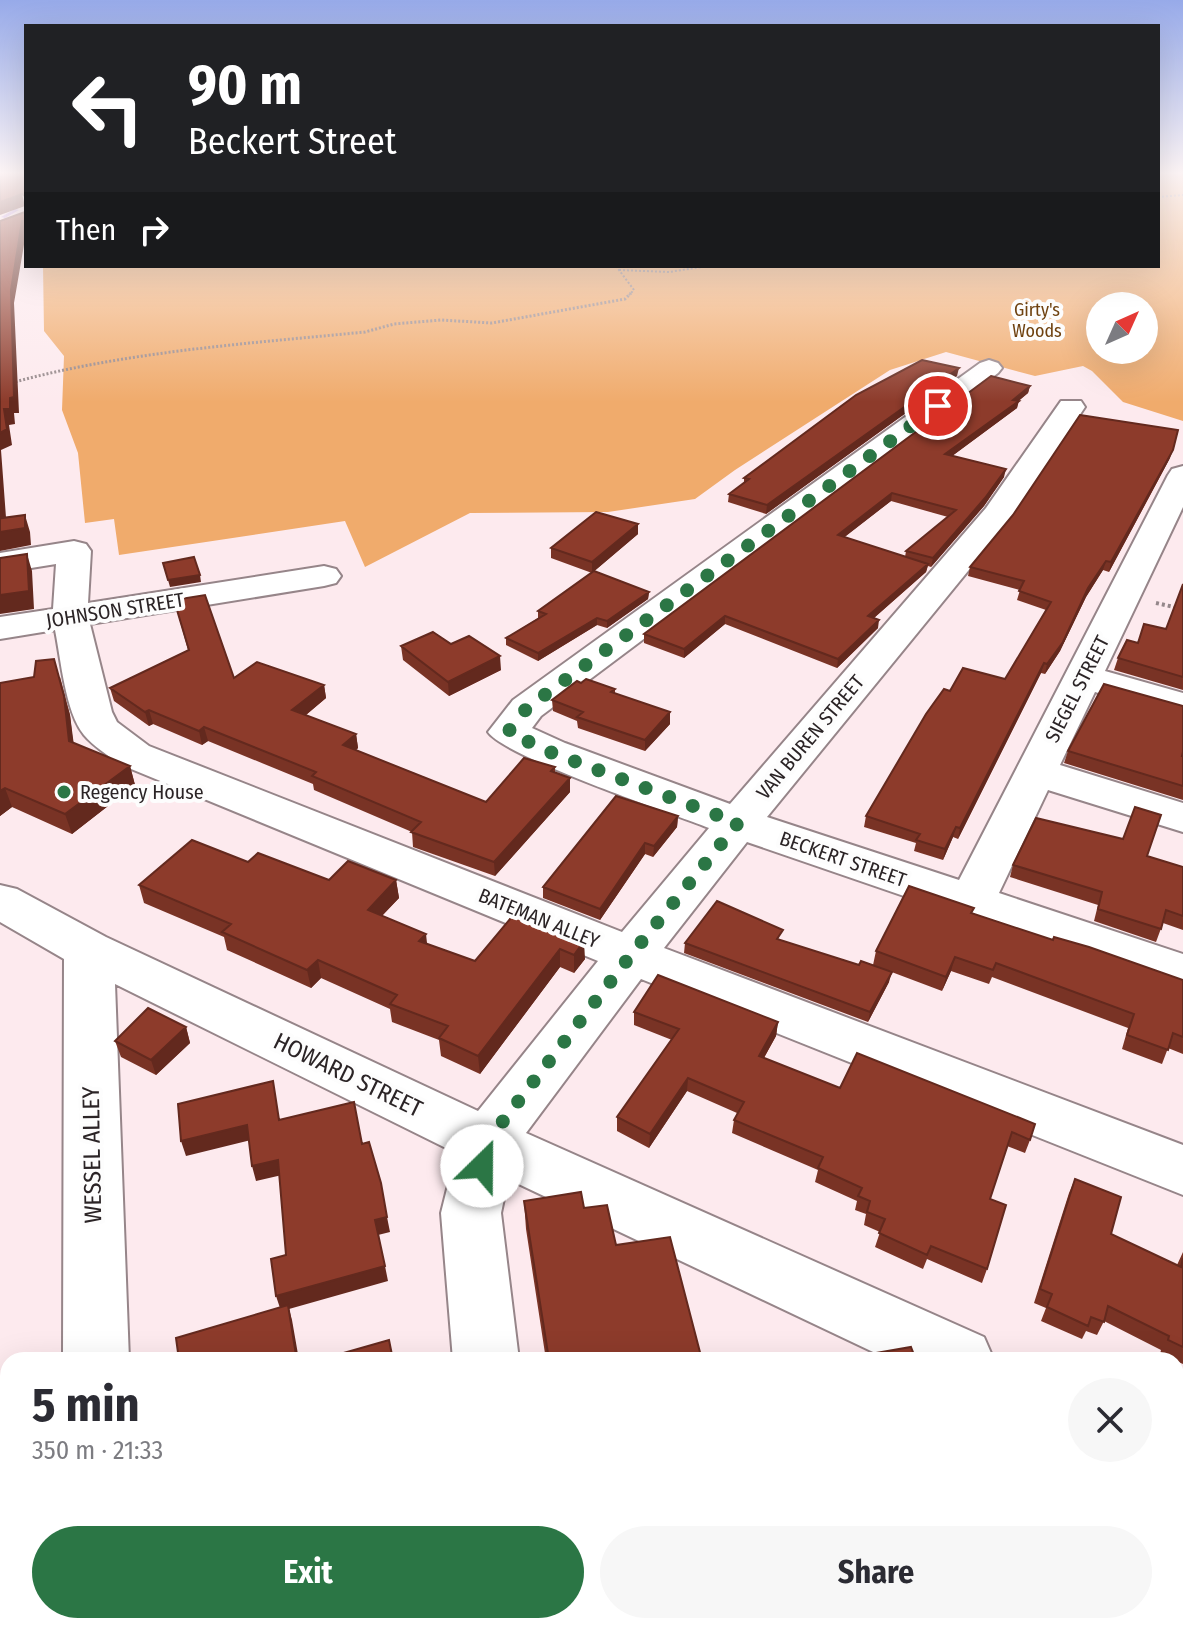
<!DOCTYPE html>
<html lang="en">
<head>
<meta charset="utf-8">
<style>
	body { margin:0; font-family:"Fira Sans Condensed",sans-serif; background:#f7f7f7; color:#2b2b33; height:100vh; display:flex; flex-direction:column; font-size:30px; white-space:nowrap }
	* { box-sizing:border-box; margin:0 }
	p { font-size:26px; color:#7c7c81 }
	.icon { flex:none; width:44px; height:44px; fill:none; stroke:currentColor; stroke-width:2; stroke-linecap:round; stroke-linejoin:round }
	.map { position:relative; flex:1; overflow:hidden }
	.details { position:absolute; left:0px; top:1352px; width:1184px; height:282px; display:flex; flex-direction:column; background:#fff; border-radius:24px 24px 0 0; box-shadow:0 8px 32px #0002 }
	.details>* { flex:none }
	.hud { position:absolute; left:24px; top:24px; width:1136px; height:244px; border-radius:0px; box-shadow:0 8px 32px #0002; background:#202124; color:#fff; overflow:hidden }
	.needle { width:52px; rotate:45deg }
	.fabs { position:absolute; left:1086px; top:292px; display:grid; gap:16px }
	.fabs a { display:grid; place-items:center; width:72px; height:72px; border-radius:50%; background:#fff; box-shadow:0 8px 32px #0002; font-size:40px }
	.pin { position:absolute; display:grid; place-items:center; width:68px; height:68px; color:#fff; margin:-34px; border:4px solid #fff; border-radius:50%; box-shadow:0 2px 8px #0007 }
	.me { position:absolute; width:88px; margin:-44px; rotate:23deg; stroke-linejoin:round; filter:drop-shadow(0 0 6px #0008) }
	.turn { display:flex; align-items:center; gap:28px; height:168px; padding:0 32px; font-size:36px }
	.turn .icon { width:104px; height:104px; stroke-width:2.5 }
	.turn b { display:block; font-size:56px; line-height:68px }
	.then { display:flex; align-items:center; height:76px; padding:0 32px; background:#0003; gap:16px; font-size:30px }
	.round { display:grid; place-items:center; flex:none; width:84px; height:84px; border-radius:42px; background:#f7f7f7 }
	.head { display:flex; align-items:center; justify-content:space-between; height:136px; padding:0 32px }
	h1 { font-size:48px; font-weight:700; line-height:60px }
	.button { display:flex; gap:16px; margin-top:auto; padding:16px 32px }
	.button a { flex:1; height:92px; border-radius:48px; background:#2b7645; color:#fff; font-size:32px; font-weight:700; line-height:92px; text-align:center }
	.button a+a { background:#f7f7f7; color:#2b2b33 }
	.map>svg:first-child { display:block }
	.green { fill:#f0ab6c; fill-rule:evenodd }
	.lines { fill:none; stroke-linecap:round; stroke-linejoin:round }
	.stream { fill:#bf9ceb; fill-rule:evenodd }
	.minor-casing { stroke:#968589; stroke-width:4 }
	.path-far2 { stroke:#95888b; stroke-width:2; stroke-dasharray:2 2; stroke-linecap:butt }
	.path-far1 { stroke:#95888b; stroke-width:3; stroke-dasharray:2 2; stroke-linecap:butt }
	.path { stroke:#95888b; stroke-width:4; stroke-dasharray:3 3; stroke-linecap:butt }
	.minor { fill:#fff; fill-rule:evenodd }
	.wall { fill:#793325; fill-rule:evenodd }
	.shaded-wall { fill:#63291e }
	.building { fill:#8d3b2b; stroke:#63291e; stroke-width:2 }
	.route { stroke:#2b7645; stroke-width:14; stroke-dasharray:0 25.2 }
	.poi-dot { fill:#2b7645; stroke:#fdfdfd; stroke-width:3 }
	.labels { text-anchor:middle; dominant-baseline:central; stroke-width:8; stroke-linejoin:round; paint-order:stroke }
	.far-park-label { font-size:18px; fill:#6f4210; stroke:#fdfdfd }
	.street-label { font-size:20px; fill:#2b2426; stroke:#fdfdfd }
	.poi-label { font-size:20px; fill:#2b2426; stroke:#fdfdfd; text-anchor:start }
	.near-street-label { font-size:24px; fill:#2b2426; stroke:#fdfdfd }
</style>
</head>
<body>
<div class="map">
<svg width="1183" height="1633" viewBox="0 0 1183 1633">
	<rect width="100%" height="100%" fill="#fdeaee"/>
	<!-- green -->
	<path class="green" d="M1158 173H1183V421L1123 402 1092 371 1083 366 1035 376 946 352 890 370 735 470 695 499 608 512 470 513 365 567 345 521 119 555 114 519 85 523 78 453 62 410 64 356 44 331 43 266H1158ZM1100 306H1144V350H1100Z"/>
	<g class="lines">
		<!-- stream -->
		<path class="stream" d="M15 209 19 210 5 218 1 217Z"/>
		<!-- minor casing -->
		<g class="minor-casing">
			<path id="minor" d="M989 360 998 363 1002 368 998 373 541 716 532 728 565 743 730 804 986 508 1061 401H1081L1085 407 1008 522 767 817 959 880 1168 475 1172 469 1183 466V507L1105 671 1183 693V717L1095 692 1060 765 1183 803V832L1048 790 999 893 1183 954V992L747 842 664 948 1183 1145V1195L641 979 526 1133 984 1337 994 1360H890L508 1179 501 1213 519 1360H453L441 1213 456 1153 115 984 129 1360H63L64 959 0 922V885L17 889 106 937 478 1111 598 961 119 764C108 755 93 746 84 735 65 712 61 659 55 630L0 639V617L53 609 56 564 0 573V553L74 541 86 544 91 551 88 603 324 566 336 569 341 576 336 583 324 586 90 624 112 712 117 722 149 746 622 932 709 828C671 813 505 757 488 732L513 700 980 363Z
				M1176 1424 1183 1427V1497L1176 1494Z
				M1176 1594 1183 1597V1633H1125L1122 1626H1176Z
				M62 1626H140V1633H62Z
				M475 1626H553L554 1633H476Z"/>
		</g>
		<!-- path-far2 -->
		<path class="path-far2" d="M1158 197 1183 195
			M616 266 634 290 629 295
			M619 270 669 272 708 266"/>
		<!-- path-far1 -->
		<path class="path-far1" d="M0 386C118 352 243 344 365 332L394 324 441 320 492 323 625 299 631 293"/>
		<!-- path -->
		<path class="path" d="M1156 603 1183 609"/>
		<!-- minor -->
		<use href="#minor" class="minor"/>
	</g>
	<!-- wall -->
	<path class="wall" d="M957 376 766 514 728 502 729 494 744 483V478Z
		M1030 386 1028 393 1018 401 1017 408 952 456 1004 477 984 506 931 567 928 566 926 572 874 618 878 628 837 668 725 624 684 658 644 643V634ZM891 501 948 517 906 551 905 557 844 537Z
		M1170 458 1109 572 1103 570 1086 597 1060 651 1045 674 1041 673 958 839 953 837 943 860 914 851 916 843 864 827 866 816 950 691 1005 679 1046 610 1017 600 1020 590 968 576 970 567Z
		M638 524V534L592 573 551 558V548Z
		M1183 584V690L1114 670 1118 658 1138 643 1166 629Z
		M649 592 648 599 607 628 597 625 538 661 506 645V638L538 618V611Z
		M174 600 234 678 324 685 326 698 306 715 356 734 358 748 356 750 486 802 555 767V772L570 778V792L495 876 413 847 412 832 314 790 313 784 208 741 202 745 153 724 149 726 114 701 110 688 188 650Z
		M451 644 501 670 449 696 403 660 401 646Z
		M60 677 70 715 73 743 130 766 135 785 72 834 12 807 0 816V683Z
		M615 689V694L670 712V724L645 751 578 728 577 721 553 711 552 700Z
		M1068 751 1183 756V800L1064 763Z
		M678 816 677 827 653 857 645 854 600 920 543 898V887Z
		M1147 856 1183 867V930L1163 923 1156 942 1094 921 1098 905 1010 877 1013 865Z
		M248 862 329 880H396L399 898 382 916 427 944 475 961 515 913 585 959 574 973 560 967 480 1074 441 1056 439 1040 392 1022 390 1009 321 978 311 988 227 950 224 937 144 903 139 885Z
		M972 913 1053 940 1183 980V1054L1168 1048 1162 1064 1122 1049 1128 1028 992 977 989 984 951 971 942 991 873 965 876 951Z
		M782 940 889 982 868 1022 684 953 685 943Z
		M634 1012 778 1022 776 1036 764 1058 840 1088 857 1053 1030 1140 1025 1153 1007 1146 990 1199 987 1269 982 1283 927 1259 923 1269 875 1247 880 1232 864 1225 866 1214 855 1210 857 1201 815 1182 818 1170 732 1133 734 1120 737 1113 687 1091 649 1148 617 1131V1117L672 1040 634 1025Z
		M186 1027 190 1043 156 1075 121 1057 115 1041Z
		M1075 1179 1111 1234 1177 1265 1183 1252V1364L1160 1354 1161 1350 1104 1321 1097 1335 1086 1331 1082 1339 1041 1321 1046 1308 1034 1303 1069 1193Z
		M524 1201 584 1208 616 1245 702 1360H546L526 1229Z
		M791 1626H982L948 1633H792Z"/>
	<!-- shaded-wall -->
	<path class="shaded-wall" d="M22 194 25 206 0 215V202Z
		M22 221H26V233L14 303 19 413H14L15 424 9 425 12 445 1 450 7 531 25 515 30 532 31 545 0 551V532L2 518 0 491V433L4 409 11 290Z
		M959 368 957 376 766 514 767 505Z
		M1030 386 1028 393 1014 405 1019 401 1017 408 944 462 945 454Z
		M1173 450 1170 458 1109 572 1111 562Z
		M1006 469 1004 477 984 506 931 567 933 558Z
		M892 493 891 501 837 543 838 535Z
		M638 524V534L592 573V562Z
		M27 554 32 571 34 609 0 614V595Z
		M1106 561 1103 570 1086 597 1060 651 1045 674 1047 664 1088 588Z
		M928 564 926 572 867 624 868 616Z
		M200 575 201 582 170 587 168 580Z
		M649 592 648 599 607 628V621Z
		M725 616V624L684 658V649Z
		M597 618V625L538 661V653Z
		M879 620 878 628 837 668 838 659Z
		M500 656 501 670 449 696 448 682Z
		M54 659 70 715 76 761 69 741Z
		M1044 663 1041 673 958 839 960 828Z
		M324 685 326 698 295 724 292 710Z
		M149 710 153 724 149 726 145 712Z
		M670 712V724L645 751V740Z
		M204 727 208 741 202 745 199 731Z
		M356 734 358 748 345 759 343 745Z
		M130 766 135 785 72 834 65 814Z
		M570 778V792L495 876 494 862Z
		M5 788 12 807 0 816V791Z
		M678 816 677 827 653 857 654 846Z
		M956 827 953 837 943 860 945 849Z
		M645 843V854L600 920V909Z
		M396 880 399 898 370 928 368 910Z
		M426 934 428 952 419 941Z
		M584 941 585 959 574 973V955Z
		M560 949V967L480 1074 478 1056Z
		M955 957 951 971 942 991 946 977Z
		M318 960 321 978 311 988 307 970Z
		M892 972 889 982 868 1022 870 1012Z
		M778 1022 776 1036 757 1070 759 1056Z
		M186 1027 190 1043 156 1075 151 1060Z
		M688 1078 687 1091 649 1148 650 1134Z
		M247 1125 251 1140 186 1156 181 1141Z
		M278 1160 282 1175 256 1181 252 1166Z
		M387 1217 390 1232 378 1235 375 1220Z
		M385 1266 388 1281 289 1309 292 1320 299 1360H280L281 1311 276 1296Z"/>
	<!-- building -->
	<path class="building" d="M0 173H26V221H22L11 290 14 397 10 398V409H4L7 429 0 433V221L25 212 26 197 22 194 0 202Z
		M922 360 959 368 767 505 729 494 749 479 744 478 856 395Z
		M991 376 1030 386 1013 400 1019 401 945 454 1006 469 985 498 933 558 906 551 956 510 892 493 838 535 928 564 868 616 879 620 838 659 725 616 684 649 644 634Z
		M1080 415 1178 430 1173 450 1111 562 1106 561 1088 588 1063 642 1047 664 1044 663 960 828 956 827 945 849 916 840 920 834 866 816 926 714 944 689 950 691 963 668 1005 679 1051 602 1019 591 1024 581 970 567 1013 515Z
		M0 491 2 518 25 515V528L0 532Z
		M596 512 638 524 592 562 551 548Z
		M27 554 29 591 0 595V558Z
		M194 557 200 575 168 580 163 563Z
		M594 571 649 592 607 621 597 618 538 653 506 638 546 614 538 611Z
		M1183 584V677L1118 658 1127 640 1138 643 1144 624 1166 629Z
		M205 595 234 678 257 662 324 685 292 710 356 734 343 745 486 802 524 758 555 767 551 771 570 778 494 862 411 832 421 822 312 776 316 772 204 727 199 731 149 710 145 712 110 688 189 650 174 600Z
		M433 632 451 644 469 636 500 656 448 682 401 646Z
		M54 659 64 696 69 741 130 766 65 814 5 788 0 791V683L34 677 36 661Z
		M586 679 615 689 611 692 670 712 645 740 577 717 583 712 552 700 577 681 581 683Z
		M1104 684 1183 706V752L1182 756H1183V786L1068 751Z
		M616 796 678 816 654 846 645 843 600 909 543 887Z
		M1135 807 1161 815 1147 856 1183 867V916L1166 910 1161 929 1098 909 1102 892 1013 865 1036 818 1123 839Z
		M192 840 248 862 258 853 329 880 348 861 396 880 368 910 426 934 419 941 475 961 515 913 584 941 574 955 560 949 478 1056 439 1038 448 1026 390 1004 397 995 318 960 307 970 222 932 231 924 139 885Z
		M909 886 974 908 971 913 1053 940 1054 937 1089 947 1183 980V1037L1173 1033 1168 1050 1127 1035 1134 1014 996 963 993 970 955 957 946 977 876 951Z
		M717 901 783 930 777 939 859 965 861 961 892 972 870 1012 685 943Z
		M658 975 778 1022 759 1056 840 1088 857 1053 1035 1124 1030 1140 1012 1132 990 1199 1006 1205 987 1269 931 1246 927 1255 879 1233 885 1219 867 1212 870 1201 858 1196 862 1188 818 1168 823 1157 734 1120 744 1102 688 1078 650 1134 617 1117 679 1029 634 1012Z
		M148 1008 186 1027 151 1060 115 1041Z
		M273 1081 279 1120 354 1102 362 1144 369 1142 381 1183 387 1217 375 1220 385 1266 276 1296 271 1259 286 1255 278 1160 252 1166 247 1125 181 1141 178 1104Z
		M1075 1179 1121 1197 1111 1234 1181 1267 1183 1258V1347L1168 1340 1169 1336 1108 1306 1104 1322 1091 1317 1088 1326 1047 1307 1052 1294 1040 1289Z
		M581 1192 584 1208 607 1205 616 1245 670 1237 702 1360H549L524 1201Z
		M288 1305 296 1355 280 1360H179L176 1338Z
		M389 1340 393 1360H319Z
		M911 1347 916 1360H836Z
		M301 1626H410L412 1633H280Z
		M581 1626H722L724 1633H582Z
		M803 1626H885L887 1633H805Z"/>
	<!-- sky -->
	<linearGradient id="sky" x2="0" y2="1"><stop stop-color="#97aae9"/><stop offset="0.43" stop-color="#fef6f7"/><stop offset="1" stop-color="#fef6f7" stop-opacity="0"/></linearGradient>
	<rect width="1183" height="402" fill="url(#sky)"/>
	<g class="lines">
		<!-- route -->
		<path class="route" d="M482 1166 487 1142 631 955 738 823 550 752 508 732 527 708 938 406"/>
	</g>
	<!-- markers -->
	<circle class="poi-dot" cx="64" cy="792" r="8"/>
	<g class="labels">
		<!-- far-park labels -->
		<g class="far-park-label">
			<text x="1037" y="310">Girty's<tspan x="1037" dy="21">Woods</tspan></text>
		</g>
		<!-- street labels -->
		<g class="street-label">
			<text transform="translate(115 610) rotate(-9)">JOHNSON STREET</text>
			<text transform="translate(1077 689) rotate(-63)">SIEGEL STREET</text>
			<text transform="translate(810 737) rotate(-50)">VAN BUREN STREET</text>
			<text transform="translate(843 859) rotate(19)">BECKERT STREET</text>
			<text transform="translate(539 918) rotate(22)">BATEMAN ALLEY</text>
		</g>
		<!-- poi labels -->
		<g class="poi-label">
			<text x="80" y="792">Regency House</text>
		</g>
		<!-- near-street labels -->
		<g class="near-street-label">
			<text transform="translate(348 1075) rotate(26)">HOWARD STREET</text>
			<text transform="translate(92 1155) rotate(-91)">WESSEL ALLEY</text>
		</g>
	</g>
</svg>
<div class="fabs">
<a><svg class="needle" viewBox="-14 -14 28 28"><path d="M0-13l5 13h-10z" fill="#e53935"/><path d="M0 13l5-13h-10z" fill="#7c7c81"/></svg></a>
</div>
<div class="pin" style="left:938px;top:406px;background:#d93025"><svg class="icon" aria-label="arrive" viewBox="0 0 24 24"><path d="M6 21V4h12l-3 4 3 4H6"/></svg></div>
<svg class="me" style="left:482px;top:1166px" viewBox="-20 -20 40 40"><circle r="19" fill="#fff"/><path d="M0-13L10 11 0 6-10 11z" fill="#2b7645"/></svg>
<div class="hud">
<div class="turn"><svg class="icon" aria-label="left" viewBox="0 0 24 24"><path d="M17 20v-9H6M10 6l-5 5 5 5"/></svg><div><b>90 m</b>Beckert Street</div></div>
<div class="then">Then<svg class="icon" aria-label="right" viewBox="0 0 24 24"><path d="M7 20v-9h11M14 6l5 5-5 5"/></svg></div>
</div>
<section class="details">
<div class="head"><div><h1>5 min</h1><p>350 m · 21:33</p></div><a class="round"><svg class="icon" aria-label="close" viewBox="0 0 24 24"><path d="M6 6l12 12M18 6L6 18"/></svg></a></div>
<div class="button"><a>Exit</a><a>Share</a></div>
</section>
</div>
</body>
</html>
